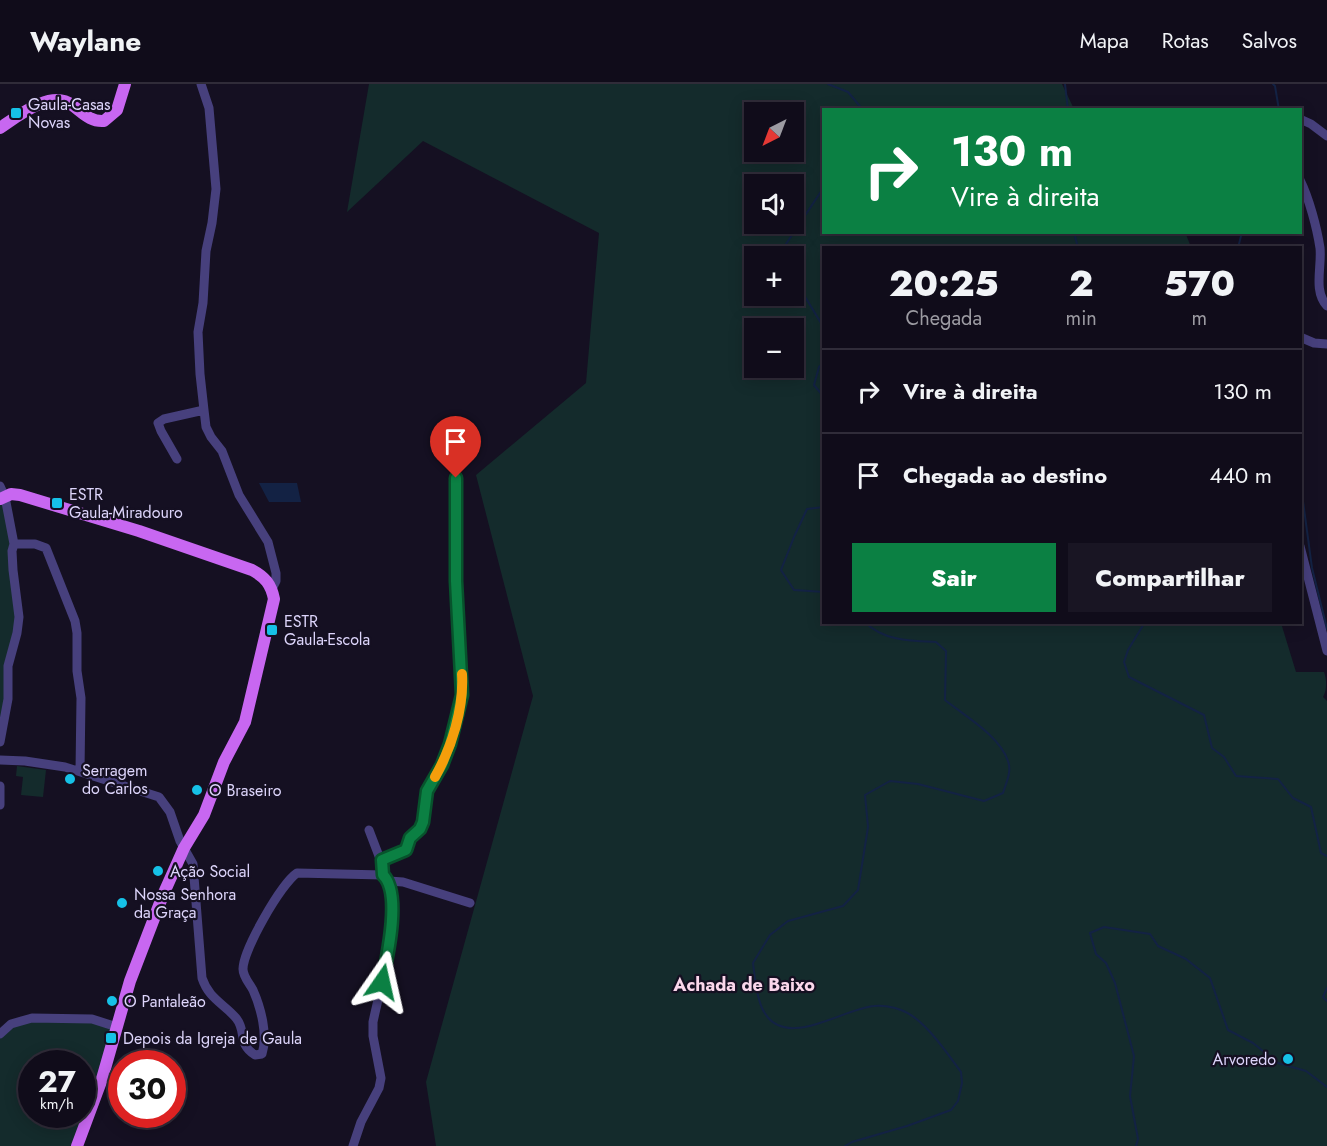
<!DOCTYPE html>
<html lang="pt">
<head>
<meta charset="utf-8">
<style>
	body { margin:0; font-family:Jost,sans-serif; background:#191523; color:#f1f3f6; height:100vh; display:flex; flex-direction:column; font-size:22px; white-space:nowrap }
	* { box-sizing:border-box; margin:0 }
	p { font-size:20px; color:#9c9ba2 }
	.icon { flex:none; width:33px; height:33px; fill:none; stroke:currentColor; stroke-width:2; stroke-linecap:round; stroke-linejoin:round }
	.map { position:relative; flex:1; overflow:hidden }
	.side { position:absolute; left:822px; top:162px; width:480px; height:378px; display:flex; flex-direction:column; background:#100c1a; border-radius:0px; box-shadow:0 3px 15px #0003,0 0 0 2px #302c39 }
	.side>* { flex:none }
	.hud { position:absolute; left:822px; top:24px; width:480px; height:126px; border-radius:0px; box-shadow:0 3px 15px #0003,0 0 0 2px #302c39; background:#0b8043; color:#fff; overflow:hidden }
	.needle { width:39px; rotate:222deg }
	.tools { position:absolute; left:744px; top:18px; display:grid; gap:12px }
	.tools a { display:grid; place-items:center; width:60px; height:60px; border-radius:0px; background:#100c1a; box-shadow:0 3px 15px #0003,0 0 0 2px #302c39; font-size:30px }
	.speed { position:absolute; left:18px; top:966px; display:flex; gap:12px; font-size:30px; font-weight:700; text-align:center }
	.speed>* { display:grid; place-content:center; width:78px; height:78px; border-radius:50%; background:#100c1a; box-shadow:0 3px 15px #0003,0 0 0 2px #302c39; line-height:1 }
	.speed small { font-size:15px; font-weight:400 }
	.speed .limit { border:9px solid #d22; background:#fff; color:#111 }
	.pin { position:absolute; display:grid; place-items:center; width:51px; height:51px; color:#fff; margin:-62px -26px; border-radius:50% 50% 50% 0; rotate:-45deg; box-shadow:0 0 6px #0007 }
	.pin .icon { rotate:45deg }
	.me { position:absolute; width:66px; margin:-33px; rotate:11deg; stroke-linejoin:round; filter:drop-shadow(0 0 4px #0008) }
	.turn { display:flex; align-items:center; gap:21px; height:126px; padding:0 30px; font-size:27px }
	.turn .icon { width:78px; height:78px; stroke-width:2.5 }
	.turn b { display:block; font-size:42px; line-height:51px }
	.eta { display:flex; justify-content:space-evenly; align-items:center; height:102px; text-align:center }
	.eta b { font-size:36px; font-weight:800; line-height:42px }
	.cta { display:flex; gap:12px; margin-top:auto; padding:12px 30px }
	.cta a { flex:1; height:69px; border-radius:0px; background:#0b8043; color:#fff; font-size:24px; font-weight:800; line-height:69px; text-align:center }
	.cta a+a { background:#191523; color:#f1f3f6 }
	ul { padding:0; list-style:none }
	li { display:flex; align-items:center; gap:18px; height:84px; padding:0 30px; border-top:2px solid #302c39 }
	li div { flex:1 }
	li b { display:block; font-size:22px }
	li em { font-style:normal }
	header { display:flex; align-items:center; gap:36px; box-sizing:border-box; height:84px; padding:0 30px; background:#100c1a; border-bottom:2px solid #302c39 }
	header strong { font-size:28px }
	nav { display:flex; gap:33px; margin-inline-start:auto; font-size:21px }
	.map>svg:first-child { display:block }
	.green { fill:#142b2c; fill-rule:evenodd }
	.water { fill:#132244 }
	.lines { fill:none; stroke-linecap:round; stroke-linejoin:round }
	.stream { stroke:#132244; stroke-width:2 }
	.minor { stroke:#47407d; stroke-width:9 }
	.major { stroke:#c867f1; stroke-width:12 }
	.route-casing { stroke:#07532c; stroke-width:15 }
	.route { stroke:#0b8043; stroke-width:10 }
	.slow { stroke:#f59e0b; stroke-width:10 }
	.poi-dot { fill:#16c1e7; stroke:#151022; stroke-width:2 }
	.labels { text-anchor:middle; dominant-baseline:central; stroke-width:4.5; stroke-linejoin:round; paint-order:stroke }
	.poi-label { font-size:16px; fill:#ddd5fb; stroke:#151022; text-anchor:start }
	.neighbourhood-label { font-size:18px; font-weight:bold; fill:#fbd7eb; stroke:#151022 }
</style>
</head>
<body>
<header>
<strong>Waylane</strong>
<nav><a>Mapa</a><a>Rotas</a><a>Salvos</a></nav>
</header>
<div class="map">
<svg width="1327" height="1062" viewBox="0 0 1327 1062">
	<rect width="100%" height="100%" fill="#151022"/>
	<!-- green -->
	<path class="green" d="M369 0H1062L1074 25 824 26V148H1185L1191 163 824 164V538L1281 539 1296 588H1324C1327 596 1327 606 1323 613L1327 617V1062H436L426 998 533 612 476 391 586 299 599 149 423 57 347 128ZM754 28H794V68H754ZM754 100H794V140H754ZM754 172H794V212H754ZM754 244H794V284H754Z
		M0 404 5 413 19 533 0 655Z
		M17 682 46 686 43 713 21 711 23 693 16 692Z
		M92 935 117 943 75 1062H0V950L17 937ZM32 980H82V1030H32Z"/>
	<!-- water -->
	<path class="water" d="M259 399H297L301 418H269Z"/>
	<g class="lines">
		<!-- stream -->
		<path class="stream" d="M828 0 848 8 863 26
			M1065 0 1068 26
			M1273 0 1275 2 1279 26
			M1076 148 1075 152 1078 164
			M1238 164 1242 148
			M778 172 824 103
			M794 205 801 206 824 244
			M824 278 819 283 814 301 824 313
			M1300 395 1312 484 1327 545
			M824 423 807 425 794 453 781 486 794 506 824 508
			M1145 538 1128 566 1124 578 1129 593 1204 631 1212 664 1224 673 1236 692 1278 695 1293 714 1311 723 1321 769 1327 772
			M1327 904 1323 913 1327 917
			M845 1062 852 1058 907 1042 951 1026 958 1017 962 999 961 988C947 969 924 934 901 926 894 923 882 921 874 922 841 925 782 969 762 924 756 911 755 894 753 879L770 851 788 837 843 822 858 806 868 743 865 711 890 697 918 700 984 717 1003 709C1006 699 1012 688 1008 677 1000 652 965 632 945 616L946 567 936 558C912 557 883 557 865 538
			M1136 1062 1138 1055 1130 1012 1134 972 1115 899 1106 879 1096 870 1090 849 1104 843 1150 850 1158 862 1186 875 1210 894 1228 946 1253 959 1278 979 1306 987 1327 1003"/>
		<!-- minor -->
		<path class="minor" d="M201 0 209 24 216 105 212 139 206 167 203 219 198 248 200 290 204 326 206 343 211 353 222 367 239 411 268 458 276 489V497L272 505
			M1300 35 1311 40 1327 52
			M1300 96C1309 114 1317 144 1320 164 1322 183 1313 207 1327 222
			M1300 253 1314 259 1327 260
			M177 375 161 347 158 339 164 335 204 326
			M0 402 5 413 14 460 12 467 13 486 19 533 17 549 8 582V615L0 658
			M14 460H35L46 464 75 537 77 549V587L81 614 80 687
			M1300 462 1327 567
			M0 676 25 677 65 683 159 713 170 728 180 757 193 780 202 894C209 915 223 919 236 934 247 947 237 960 255 971L262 970C268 951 261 924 253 906 250 900 243 893 243 885 243 866 281 800 297 789L383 791C406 812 379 909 373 938V952L381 994 379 1004 361 1038 353 1062
			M0 702V721
			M369 746 382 780
			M382 776 406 766 410 754 420 745 423 738 427 707 442 681 450 660 462 611 456 497V394
			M389 797 403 798 470 819
			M0 950 11 940 32 934 92 935 117 943"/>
		<!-- major -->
		<path class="major" d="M0 44C18 32 51 5 72 21 83 29 90 38 104 37L117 26 125 0
			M0 415 11 410 20 411 139 447 252 486C265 493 271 500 274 515L245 638 224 678 204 731 184 764 163 811 130 897 102 995 77 1062"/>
	</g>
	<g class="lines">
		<!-- route casing -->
		<g class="route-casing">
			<path id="route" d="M382 898C387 874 402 809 383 791L382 776 406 766 410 754 420 745 423 738 427 707 442 681 450 660 462 611 456 497V394"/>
		</g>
		<!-- route -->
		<use href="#route" class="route"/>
		<!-- slow -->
		<path class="slow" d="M435 693C452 663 464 624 462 590"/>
	</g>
	<!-- markers -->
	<g class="poi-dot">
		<rect x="10" y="23" width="12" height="12" rx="3"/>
		<rect x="51" y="413" width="12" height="12" rx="3"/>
		<rect x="266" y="540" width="12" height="12" rx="3"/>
		<circle cx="70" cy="695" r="6"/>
		<circle cx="197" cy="706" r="6"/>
		<circle cx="158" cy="787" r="6"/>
		<circle cx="122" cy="819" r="6"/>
		<circle cx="112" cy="917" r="6"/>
		<rect x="105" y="948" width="12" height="12" rx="3"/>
		<circle cx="1288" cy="975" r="6"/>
	</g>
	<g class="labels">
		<!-- poi labels -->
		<g class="poi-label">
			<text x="28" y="20">Gaula-Casas<tspan x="28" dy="18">Novas</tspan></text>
			<text x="69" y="410">ESTR<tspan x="69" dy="18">Gaula-Miradouro</tspan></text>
			<text x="284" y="537">ESTR<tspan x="284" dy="18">Gaula-Escola</tspan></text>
			<text x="82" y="686">Serragem<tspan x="82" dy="18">do Carlos</tspan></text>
			<text x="209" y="706">O Braseiro</text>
			<text x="170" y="787">Ação Social</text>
			<text x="134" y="810">Nossa Senhora<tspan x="134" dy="18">da Graça</tspan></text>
			<text x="124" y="917">O Pantaleão</text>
			<text x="123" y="954">Depois da Igreja de Gaula</text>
			<text x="1276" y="975" text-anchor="end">Arvoredo</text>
		</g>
		<!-- neighbourhood labels -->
		<g class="neighbourhood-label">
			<text x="744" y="901">Achada de Baixo</text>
		</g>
	</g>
</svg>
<div class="tools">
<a><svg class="needle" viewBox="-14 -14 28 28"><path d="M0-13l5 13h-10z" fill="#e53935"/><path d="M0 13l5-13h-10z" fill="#9c9ba2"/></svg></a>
<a><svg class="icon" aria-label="sound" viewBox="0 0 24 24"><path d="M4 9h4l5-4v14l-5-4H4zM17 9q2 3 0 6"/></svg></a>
<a>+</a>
<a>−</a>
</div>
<div class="speed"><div>27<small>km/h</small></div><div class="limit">30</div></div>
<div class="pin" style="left:456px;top:394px;background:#d93025"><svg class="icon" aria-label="arrive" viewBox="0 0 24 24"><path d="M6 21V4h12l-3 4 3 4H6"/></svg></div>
<svg class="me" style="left:382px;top:898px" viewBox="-20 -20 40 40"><path d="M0-17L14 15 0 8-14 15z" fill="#0b8043" stroke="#fff" stroke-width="4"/></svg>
<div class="hud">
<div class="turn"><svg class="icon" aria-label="right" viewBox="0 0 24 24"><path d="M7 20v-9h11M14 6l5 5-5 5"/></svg><div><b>130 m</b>Vire à direita</div></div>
</div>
<section class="side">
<div class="eta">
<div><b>20:25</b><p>Chegada</p></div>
<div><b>2</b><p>min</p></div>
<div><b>570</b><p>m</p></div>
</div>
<ul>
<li><svg class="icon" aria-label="right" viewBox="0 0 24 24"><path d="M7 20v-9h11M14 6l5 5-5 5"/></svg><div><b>Vire à direita</b></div><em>130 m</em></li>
<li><svg class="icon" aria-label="arrive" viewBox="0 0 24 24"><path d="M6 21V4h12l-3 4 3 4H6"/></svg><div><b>Chegada ao destino</b></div><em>440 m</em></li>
</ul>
<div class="cta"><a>Sair</a><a>Compartilhar</a></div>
</section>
</div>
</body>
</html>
